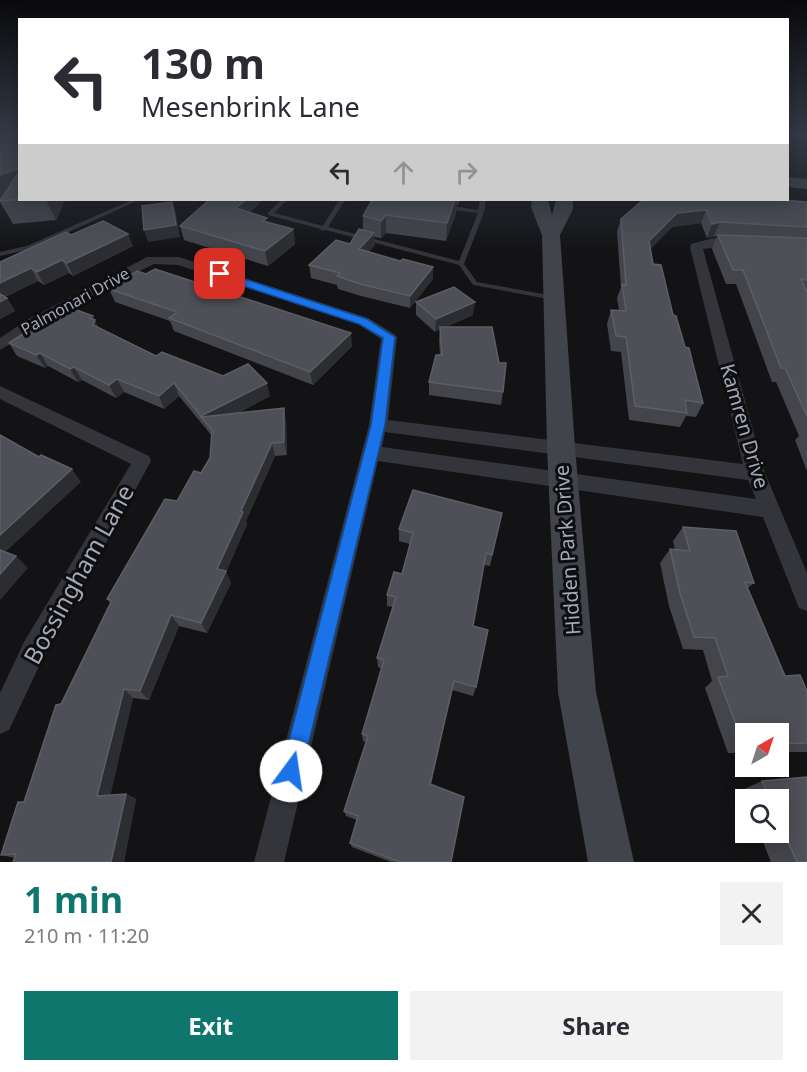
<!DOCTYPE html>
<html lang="en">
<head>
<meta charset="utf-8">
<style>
	body { margin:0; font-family:"Noto Sans",sans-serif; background:#f2f2f3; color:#2b2b33; height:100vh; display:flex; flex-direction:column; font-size:22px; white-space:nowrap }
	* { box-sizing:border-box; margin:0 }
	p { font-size:20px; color:#7c7c81 }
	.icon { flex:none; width:33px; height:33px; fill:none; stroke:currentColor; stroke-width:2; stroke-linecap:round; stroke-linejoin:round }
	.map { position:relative; height:862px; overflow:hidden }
	.side { display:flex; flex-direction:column; background:#fff; flex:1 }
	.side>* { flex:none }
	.top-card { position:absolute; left:18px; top:18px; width:771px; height:183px; border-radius:0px; box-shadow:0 3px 15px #0003; background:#fff; color:#2b2b33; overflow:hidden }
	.needle { width:39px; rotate:39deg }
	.tools { position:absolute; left:735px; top:723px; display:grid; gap:12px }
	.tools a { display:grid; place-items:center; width:54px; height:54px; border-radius:0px; background:#fff; box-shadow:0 3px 15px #0003; font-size:30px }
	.pin { position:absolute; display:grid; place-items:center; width:51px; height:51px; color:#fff; margin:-26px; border-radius:12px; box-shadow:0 3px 9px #0006 }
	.me { position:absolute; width:66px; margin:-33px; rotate:14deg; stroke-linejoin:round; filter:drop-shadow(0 0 4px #0008) }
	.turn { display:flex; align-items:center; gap:21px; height:126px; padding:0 24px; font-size:27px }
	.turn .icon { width:78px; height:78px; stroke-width:2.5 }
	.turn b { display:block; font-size:42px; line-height:51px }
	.lanes { display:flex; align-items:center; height:57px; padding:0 24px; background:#0003; justify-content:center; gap:30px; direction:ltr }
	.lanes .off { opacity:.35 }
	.round { display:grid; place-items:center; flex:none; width:63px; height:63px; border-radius:0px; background:#f2f2f3 }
	.head { display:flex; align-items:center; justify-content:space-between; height:102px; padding:0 24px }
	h1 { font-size:36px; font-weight:700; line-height:45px; color:#0f766e }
	.button { display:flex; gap:12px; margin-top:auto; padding:12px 24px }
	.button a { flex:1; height:69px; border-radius:0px; background:#0f766e; color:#fff; font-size:24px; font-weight:700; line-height:69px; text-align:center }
	.button a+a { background:#f2f2f3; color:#2b2b33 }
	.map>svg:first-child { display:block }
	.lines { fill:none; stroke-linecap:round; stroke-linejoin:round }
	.lane { fill:#34353b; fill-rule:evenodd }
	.street { fill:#34353b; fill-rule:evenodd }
	.secondary { fill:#42444b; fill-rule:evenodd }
	.wall { fill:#44454b }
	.shaded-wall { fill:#2c2d31 }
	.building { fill:#4f5057; stroke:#5c5e66; stroke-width:1.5 }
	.route { fill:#1a73e8; stroke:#114b97; stroke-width:1.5 }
	.labels { text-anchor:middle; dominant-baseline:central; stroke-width:6; stroke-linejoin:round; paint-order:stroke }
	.far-street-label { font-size:16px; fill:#a4a9b7; stroke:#0e0e10 }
	.street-label { font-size:20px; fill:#a4a9b7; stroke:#0e0e10 }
	.near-street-label { font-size:24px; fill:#a4a9b7; stroke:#0e0e10 }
</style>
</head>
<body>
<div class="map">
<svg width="807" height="862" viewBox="0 0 807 862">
	<rect width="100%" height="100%" fill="#131315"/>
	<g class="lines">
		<!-- lane -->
		<path class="lane" d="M132 200H139L31 249 0 256V252L27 246Z
			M281 200H287L274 213 323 226 339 200H345L328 227 459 261 478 213 445 209 442 207 445 205 478 210 480 200H486L484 212 464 264 477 282 554 296 558 298 554 300 473 285 459 265 326 230 321 231V229L268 215V213Z"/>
		<!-- street -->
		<path class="street" d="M714 238 740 239 746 243C737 251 716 246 703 249L765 473 807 573V611L799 608 763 517 378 461 284 862H254L369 425 381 339 358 324 178 265 154 264 119 281 0 350V338L27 320 147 257H179L368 318 394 334 397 337 388 420 743 464 690 247 691 244ZM385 432 748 480 756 499 382 447Z
			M0 386 149 456 151 461 42 660 9 730 0 734V693L24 642 131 464 0 399Z"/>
		<!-- secondary -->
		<path class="secondary" d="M788 177 807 179V189L788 187Z
			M532 200H548L552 215 556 200H573V209L560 235 575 447 596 692 634 862H588L558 692 547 447 542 235 531 207Z"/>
	</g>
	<!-- wall -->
	<path class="wall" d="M0 133H20V200H65L56 220 13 224 0 202 2 144 0 139Z
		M372 200H460L458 205H456V213L446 241 386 233 381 238 374 237 375 245 368 252 400 261 433 267V279L410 308 361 296 338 289 337 285 311 278 309 265 350 244 363 230V216Z
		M643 200 807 202V471L795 440 799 436 776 382H772L736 284H726L712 249 717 236 707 238 701 223 672 227 650 249 653 264 685 347 703 403 696 417 686 416 680 427 629 420 621 352 611 351 607 324 611 310H619L617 298 621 287 617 232 621 219Z
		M250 212 268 222 293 229 295 244 268 266 184 240 180 226Z
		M71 235 133 246 73 276 69 273 44 285 38 281 5 297 7 298 15 311 0 319V262Z
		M146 274 352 346 313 385 174 331 170 321 115 302 109 289Z
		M416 302 473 315 446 327 503 392 501 405 429 395V382L440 355 439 340 440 329 435 332 416 315Z
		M99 328 156 356 270 396 238 413 286 421 287 455 275 456 246 521 247 524 226 572 231 583 207 633 179 626 149 700 133 698 110 795 126 794 136 799 124 862H13L15 858 1 855 24 802 61 704 110 603 107 599 177 501 201 473 210 458 212 436 179 396 164 409 124 392 116 398 82 380 78 382 48 366 45 368 17 356 9 343Z
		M502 513 490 566 484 565 473 626 476 687 473 696 452 690 431 785 451 862H391L352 847 350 843 357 820 346 816 344 811 366 742 363 741 362 734 382 669 378 667 377 658 393 607 387 606V595L402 574 410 544 399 541V529Z
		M683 527 754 583 748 588 785 676 807 691V752H778V734H746V753H728L705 688 712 681 703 650 683 649 669 606 660 563 670 549 675 550 673 541Z
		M807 777V862H771L759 832H778V800H746L742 790 762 781Z"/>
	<!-- shaded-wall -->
	<path class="shaded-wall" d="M20 168V194L0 202V175Z
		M46 200H65L56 220Z
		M246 200H263L240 222 236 208Z
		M455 200H457L456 213 446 241 447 223Z
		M172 202 176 214 180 237 148 242 144 230Z
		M706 210 701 223 672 227 645 255 649 241 677 213Z
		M386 215V233L381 238V221Z
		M720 222 714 236 707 238 712 224Z
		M293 229 295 244 268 266 265 251Z
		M374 233 375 245 359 261V249Z
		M128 234 133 246 73 276 67 263Z
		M62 260 69 273 44 285 37 272Z
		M433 267V279L410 308V296Z
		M31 268 38 281 0 299V283Z
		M7 298 15 311 0 319V302Z
		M475 302 473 315 435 332 436 319Z
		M93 316 101 333 100 338 90 318Z
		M351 333 352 346 313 385 310 372Z
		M40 353 48 366 45 368 36 355Z
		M74 367 82 380 78 382 70 369Z
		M117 379 124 392 116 398 109 385Z
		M174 383 179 396 164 409 159 396Z
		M267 383 270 396 210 427 201 417 206 429 201 416Z
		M284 408 286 421 287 455 284 442Z
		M272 443 275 456 246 521 247 524 226 572 231 583 207 633 201 623 217 569 241 511Z
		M72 469 81 482 0 557V535Z
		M16 556 28 568 0 600V574Z
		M171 615 179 626 149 700 140 691Z
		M124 689 133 698 109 802 97 796Z
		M126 794 136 799 124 862H111Z"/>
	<!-- building -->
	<path class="building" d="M4 133H20V140Z
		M20 143V168L0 175V144Z
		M20 170V199L0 201Z
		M209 200H246L236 208 267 218 263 221 293 229 265 251 180 226Z
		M372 200H455L447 223 386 215 381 221 363 216Z
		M643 200H784L807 202V227L720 222 712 224 706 210 677 213 649 241 653 264 661 265 673 315 676 316 685 347 689 348 703 403 685 400 687 413 635 406 626 337 616 336 611 310 626 311 622 284 626 285 621 219Z
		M172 202 176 225 144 230 142 206Z
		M103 221 128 234 67 263 62 260 37 272 31 268 0 283V262L66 232 71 235Z
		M359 229 374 233 359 249 400 261 403 259 433 267 410 296 360 284 337 276 340 273 309 265 336 240 350 244Z
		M718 235 807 238V280L801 279 807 292V416L785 368H781L743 270H733Z
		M155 269 351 333 310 372 169 318 177 312 109 289 137 271 146 274Z
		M454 287 475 302 436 319 416 302Z
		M0 294 7 298 0 302Z
		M66 306 93 316 90 318 95 320 93 325 156 356 162 352 223 376 248 364 267 383 201 416 174 383 159 396 117 379 109 385 74 367 70 369 40 353 36 355 9 343Z
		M440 327H492L499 363H506L503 392 429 382 436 355H442Z
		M284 408V442L272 443 241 511 243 512 217 569 226 571 201 623 171 615 140 691 124 689 97 796 126 794 111 862H13L16 854 1 855 18 802H24L56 705 61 704 112 600 107 599 165 499 177 501 194 471 201 473 210 458 212 430 201 417Z
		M0 435 39 457 41 455 72 469 0 535Z
		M413 490 502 513 492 555 486 553 473 626 488 630 476 687 454 681 430 784 464 797 451 862H400L350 843 358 816 344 811 368 736 362 734 384 660 377 658 396 597 387 595 394 572 402 574 413 533 399 529Z
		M683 527 736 531 754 583 745 582 785 676 800 675 807 691V743L778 744V734H746V744H743L718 677 728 676 715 638 694 637 680 593 670 549 690 551Z
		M0 550 16 556 0 574Z
		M807 777V862H797L778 820V800H770L762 781Z"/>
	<!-- sky -->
	<linearGradient id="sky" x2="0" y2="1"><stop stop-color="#0a0a0c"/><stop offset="0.53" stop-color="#333946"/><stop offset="1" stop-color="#333946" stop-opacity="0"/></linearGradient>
	<rect width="807" height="253" fill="url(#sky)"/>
	<!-- route -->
	<path class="route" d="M220 271 367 319 395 337 385 425 302 771 299 778 291 781 284 778 281 771 371 425 383 338 359 324 216 277V272Z"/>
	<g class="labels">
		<!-- far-street labels -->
		<g class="far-street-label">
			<text transform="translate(75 301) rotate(-29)">Palmonari Drive</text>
		</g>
		<!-- street labels -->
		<g class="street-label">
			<text transform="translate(745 426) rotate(74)">Kamren Drive</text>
			<text transform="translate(567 550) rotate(-94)">Hidden Park Drive</text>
		</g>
		<!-- near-street labels -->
		<g class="near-street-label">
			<text transform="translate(78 574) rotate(-61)">Bossingham Lane</text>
		</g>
	</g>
</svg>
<div class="tools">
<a><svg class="needle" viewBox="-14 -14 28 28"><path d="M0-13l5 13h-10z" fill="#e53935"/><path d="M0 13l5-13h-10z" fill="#7c7c81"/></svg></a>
<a><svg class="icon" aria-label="search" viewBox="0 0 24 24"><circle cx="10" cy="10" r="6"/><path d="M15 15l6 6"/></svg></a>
</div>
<div class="pin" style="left:220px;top:274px;background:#d93025"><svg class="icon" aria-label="arrive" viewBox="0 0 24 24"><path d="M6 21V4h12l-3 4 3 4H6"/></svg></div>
<svg class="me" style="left:291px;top:771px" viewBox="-20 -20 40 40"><circle r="19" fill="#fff"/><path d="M0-13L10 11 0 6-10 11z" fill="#1a73e8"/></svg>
<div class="top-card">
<div class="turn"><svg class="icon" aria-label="left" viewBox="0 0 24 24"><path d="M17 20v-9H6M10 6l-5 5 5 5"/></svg><div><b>130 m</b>Mesenbrink Lane</div></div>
<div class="lanes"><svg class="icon" aria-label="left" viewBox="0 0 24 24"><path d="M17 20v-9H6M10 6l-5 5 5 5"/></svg><svg class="icon off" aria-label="ahead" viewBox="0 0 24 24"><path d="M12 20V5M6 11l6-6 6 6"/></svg><svg class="icon off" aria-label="right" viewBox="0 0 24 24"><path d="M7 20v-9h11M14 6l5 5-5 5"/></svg></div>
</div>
</div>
<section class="side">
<div class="head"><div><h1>1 min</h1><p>210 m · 11:20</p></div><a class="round"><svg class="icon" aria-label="close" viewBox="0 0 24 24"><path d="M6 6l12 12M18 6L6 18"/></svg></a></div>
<div class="button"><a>Exit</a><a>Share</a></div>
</section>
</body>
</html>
